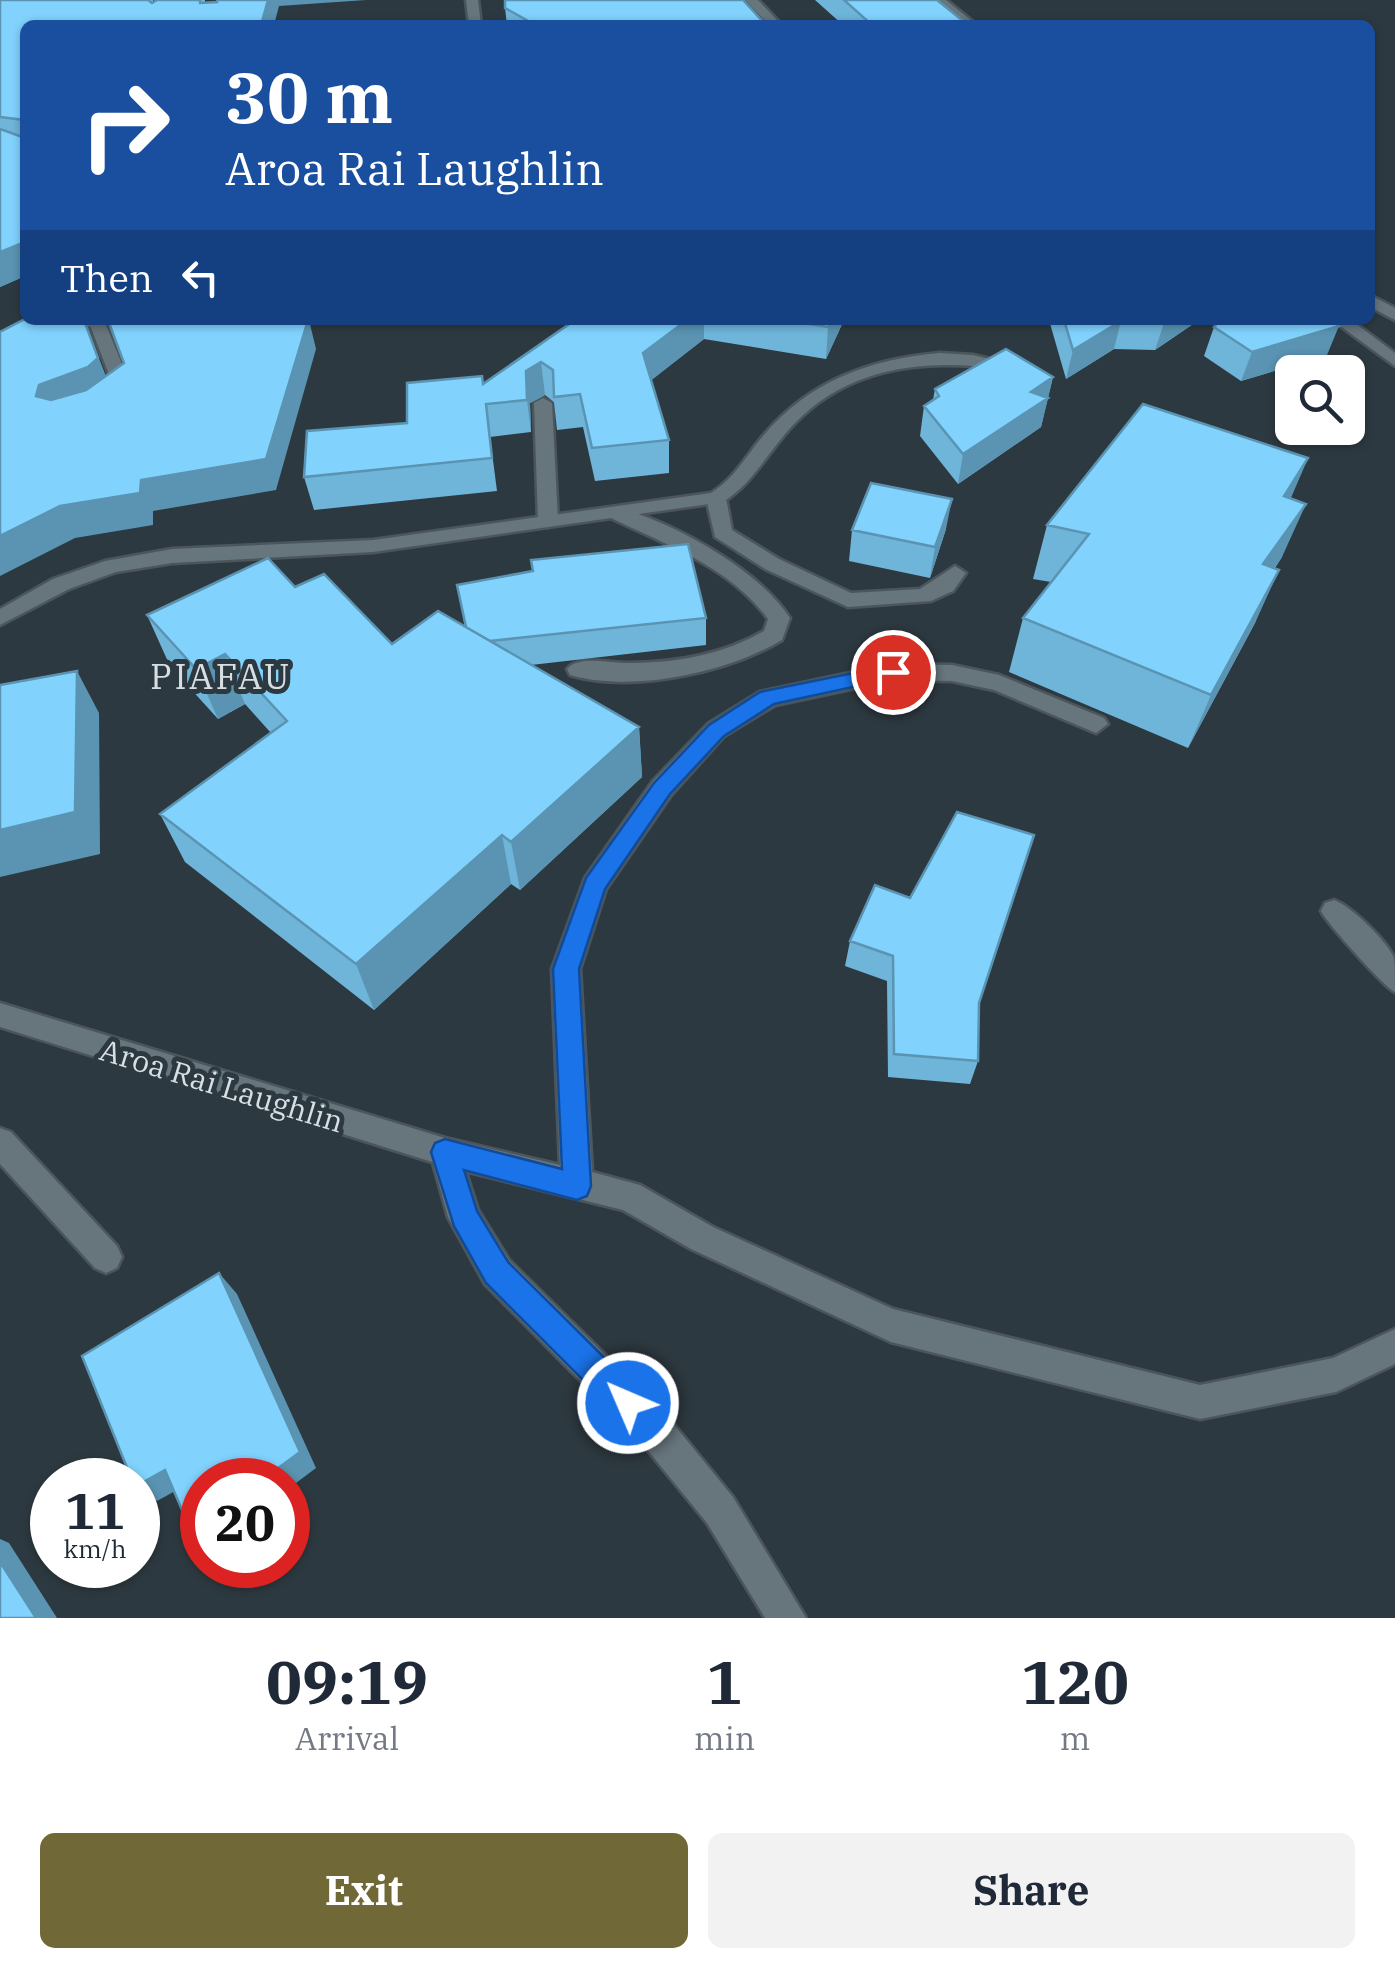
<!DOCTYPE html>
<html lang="en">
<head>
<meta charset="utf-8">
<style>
	body { margin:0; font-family:"IBM Plex Serif",serif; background:#f2f2f3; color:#1f2937; height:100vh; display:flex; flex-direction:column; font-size:38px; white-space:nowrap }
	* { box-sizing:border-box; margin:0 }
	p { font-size:32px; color:#747a83 }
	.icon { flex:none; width:55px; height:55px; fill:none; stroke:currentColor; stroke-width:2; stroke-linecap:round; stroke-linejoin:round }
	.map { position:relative; height:1618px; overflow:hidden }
	.side { display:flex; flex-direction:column; background:#fff; flex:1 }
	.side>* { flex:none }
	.guide { position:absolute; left:20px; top:20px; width:1355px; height:305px; border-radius:15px; box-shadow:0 2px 8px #0004; background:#1a4fa0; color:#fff; overflow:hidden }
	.buttons { position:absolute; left:1275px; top:355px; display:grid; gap:20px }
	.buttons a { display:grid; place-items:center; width:90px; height:90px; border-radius:15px; background:#fff; box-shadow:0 2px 8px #0004; font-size:50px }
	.speed { position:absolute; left:30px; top:1458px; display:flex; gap:20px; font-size:50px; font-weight:700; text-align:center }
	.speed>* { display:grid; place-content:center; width:130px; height:130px; border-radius:50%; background:#fff; box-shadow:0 2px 8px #0004; line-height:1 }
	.speed small { font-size:25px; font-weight:400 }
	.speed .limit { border:15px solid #d22; background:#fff; color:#111 }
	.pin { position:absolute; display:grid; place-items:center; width:85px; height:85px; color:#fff; margin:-42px; border:5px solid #fff; border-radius:50%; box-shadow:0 2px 10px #0007 }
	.me { position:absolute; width:110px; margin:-55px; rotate:315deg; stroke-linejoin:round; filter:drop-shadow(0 0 8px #0008) }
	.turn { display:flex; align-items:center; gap:35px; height:210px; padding:0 40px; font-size:45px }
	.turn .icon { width:130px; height:130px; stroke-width:2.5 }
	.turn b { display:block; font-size:70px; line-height:85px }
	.then { display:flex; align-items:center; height:95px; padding:0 40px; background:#0003; gap:20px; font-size:38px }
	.eta { display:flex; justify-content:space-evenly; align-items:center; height:170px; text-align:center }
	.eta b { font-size:60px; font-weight:700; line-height:70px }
	.cta { display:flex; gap:20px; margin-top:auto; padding:20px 40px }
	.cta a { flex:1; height:115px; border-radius:15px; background:#706836; color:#fff; font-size:40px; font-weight:700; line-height:115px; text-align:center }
	.cta a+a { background:#f2f2f3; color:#1f2937 }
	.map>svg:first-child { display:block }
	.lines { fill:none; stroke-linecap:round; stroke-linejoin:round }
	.lane-casing { stroke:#4b555c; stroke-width:5 }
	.street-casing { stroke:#4b555c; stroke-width:5 }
	.lane { fill:#67757d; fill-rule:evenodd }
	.street { fill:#67757d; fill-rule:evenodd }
	.wall { fill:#6fb5da }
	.shaded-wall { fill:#5a94b2 }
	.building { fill:#81d3fe; stroke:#5a94b2; stroke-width:2.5 }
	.route { fill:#1a73e8; stroke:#114b97; stroke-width:2.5 }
	.labels { text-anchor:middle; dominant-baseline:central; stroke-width:10; stroke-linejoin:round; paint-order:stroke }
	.street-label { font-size:30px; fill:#d7dfe3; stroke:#2d3940 }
	.quarter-label { font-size:35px; letter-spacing:2.5px; fill:#d7dfe3; stroke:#2d3940 }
</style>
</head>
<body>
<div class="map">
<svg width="1395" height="1618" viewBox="0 0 1395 1618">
	<rect width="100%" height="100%" fill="#2d3940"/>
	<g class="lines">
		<!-- lane casing -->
		<g class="lane-casing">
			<path id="lane" d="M88 320H104L133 391 123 401H111L108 397 115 390Z
				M543 398 552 403 558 521 548 527 538 521 534 403Z
				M716 492 726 498 732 530 779 559 851 593 920 589 955 566 966 573 953 591 931 601 848 607 765 569 715 537 706 498Z
				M616 507C673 522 758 569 790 618L782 640C726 673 633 693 570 675L567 669C578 655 609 663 627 663 676 663 722 655 764 631L768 619C729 566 666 545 609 517L606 513Z
				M0 1128 11 1132 117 1246 122 1257 117 1268 106 1273 95 1268 0 1164Z
				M445 1138 456 1142 478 1210 509 1260 667 1416 733 1497 806 1618H765L707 1523 641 1442 485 1284 448 1217 430 1152 434 1142Z"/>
		</g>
		<!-- street casing -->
		<g class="street-casing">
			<path id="street" d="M466 0H478L481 25H469Z
				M745 0H758L782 25H769Z
				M933 0H946L977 25H964Z
				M1370 295 1395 308V320L1370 307Z
				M73 320H146L138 325H96L0 346V336Z
				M1332 320H1351L1395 353V366Z
				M940 353 973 355 1015 365 1006 370C931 358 852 365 796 422 769 449 755 482 723 502L373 552 172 563 116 572 69 589 0 625V609L53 579 105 561 172 549 373 540 711 493C735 478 745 457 763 436 809 381 870 359 940 353Z
				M893 664 952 665 999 675 1104 718 1108 724 1096 733 994 690 952 681 893 680 775 705 724 736 671 795 606 889 580 969 592 1172 640 1185 713 1227 893 1309 1200 1385 1333 1358 1395 1329V1364L1336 1392 1200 1419 891 1342 691 1249 623 1210 445 1166 0 1027V1003L445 1138 560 1165 552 969 585 878 653 781 708 724 760 692Z
				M1334 900C1351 906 1387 941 1394 958 1395 967 1395 982 1395 992 1386 989 1326 922 1321 911L1325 903Z"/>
		</g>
		<!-- lane -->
		<use href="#lane" class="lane"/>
		<!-- street -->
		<use href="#street" class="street"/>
	</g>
	<!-- wall -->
	<path class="wall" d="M0 0H153V2L157 0H205V3L279 6 25 25V276L0 287Z
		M815 0H937L968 25H843Z
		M505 8 766 25H507Z
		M575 320H844L826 359 704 339 651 380 669 440V473L595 481 583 427 557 430 554 402 545 395 530 403 531 432 490 437 497 491 314 510 304 477 483 384Z
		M1049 320H1199L1155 350 1114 349 1066 379Z
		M1214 327 1327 355 1241 381 1204 356Z
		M1053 377 1041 427 958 484 920 436 924 406 933 400 935 389Z
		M1308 458 1290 498 1282 557 1275 568 1255 623 1188 748 1009 672 1023 618 1051 582 1033 579 1047 525Z
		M946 529 930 578 849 561 852 530Z
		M457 585 706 618V645L531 665 639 727 642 777 520 890 511 884 374 1010 185 862 160 814 271 733 245 704 218 719 170 666 147 615 295 587 392 644 465 627Z
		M875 885 978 1061 970 1084 888 1077 887 981 845 966 850 941Z"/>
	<!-- shaded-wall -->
	<path class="shaded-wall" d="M268 0H366L279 6 274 25H261Z
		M25 242V276L0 287V252Z
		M84 320 111 389 53 415 36 396 39 385Z
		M309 320 316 349 276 490 153 511V525L75 538 0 576V536L60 506 141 480Z
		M687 320H704V339L644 386 643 353Z
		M832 320H844L826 359 828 327Z
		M1165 320H1199L1155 350Z
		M1121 321 1114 349 1066 379 1073 350Z
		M1339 326 1327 355 1241 381 1252 352Z
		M541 362 545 395 530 403 531 432 527 400 526 371Z
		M1053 377 1041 427 958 484 963 454 1031 392Z
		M1308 458 1285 512 1284 496Z
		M952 499 946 529 930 578 935 547Z
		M1306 504 1282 557 1240 617 1263 564Z
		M1279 570 1255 623 1188 748 1211 695Z
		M225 654 245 704 218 719 196 669Z
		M77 671 99 713 100 854 0 877V830Z
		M639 727 642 777 520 890 511 842Z
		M502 835 511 884 374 1010 356 964Z
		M219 1273 237 1294 316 1468 288 1489V1480H262Z
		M165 1470 186 1485 157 1501 138 1488V1485Z
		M202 1523V1538L191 1531Z
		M0 1539 9 1543 57 1618H36L0 1562Z"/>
	<!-- building -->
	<path class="building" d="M0 0H148L152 3 157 0H200V3L217 2V0H268L261 25H25V120L0 117Z
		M505 0H743L766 25H527L530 22 505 8Z
		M844 0H937L968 25H872Z
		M0 129 25 138V242L0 252Z
		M25 319 84 320 98 358 88 367 39 385 36 396 51 400 86 390 124 363 108 320H308L266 459 141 480 140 493 60 506 0 536V332Z
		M575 320H687L643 353 669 440 592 448 580 394 554 397 553 370 541 362 526 371 527 400 486 404 492 458 304 477 307 431 407 423V383L482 376 483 384Z
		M784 320H832L828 327Z
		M1064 320H1165L1121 321 1073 350Z
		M1220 320H1329L1339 326 1252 352 1214 327Z
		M1006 349 1053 377 1031 392 1048 398 963 454 924 406 939 396 935 389Z
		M1143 404 1308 458 1284 496 1306 504 1263 564 1279 570 1211 695 1023 618 1089 534 1047 525Z
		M871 483 952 499 935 547 852 530Z
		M688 544 706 618 490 641 466 627 457 585 533 571 531 560Z
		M268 558 295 587 324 574 392 644 438 611 639 727 511 842 502 835 356 964 160 814 287 721 225 654 196 669 147 615Z
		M77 671 75 812 0 830V685Z
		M957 812 1034 835 979 1003 978 1061 894 1054 893 956 850 941 875 885 910 898Z
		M219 1273 300 1452 262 1480H202V1523L191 1531 165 1470 138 1485V1480H132L82 1356Z
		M0 1562 36 1618H0Z"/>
	<!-- route -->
	<path class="route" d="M893 665 900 667 903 672 900 677 774 704 724 736 670 794 605 889 579 969 591 1186 587 1196 577 1200 464 1170 477 1211 508 1262 639 1392 644 1403 639 1414 628 1419 617 1414 486 1283 454 1226 431 1152 435 1143 445 1139 562 1169 553 969 586 878 654 783 709 725 760 692Z"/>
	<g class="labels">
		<!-- street labels -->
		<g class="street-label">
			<text transform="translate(222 1085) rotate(17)">Aroa Rai Laughlin</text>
		</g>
		<!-- quarter labels -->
		<g class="quarter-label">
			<text x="221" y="676">PIAFAU</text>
		</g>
	</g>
</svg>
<div class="buttons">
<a><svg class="icon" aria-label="search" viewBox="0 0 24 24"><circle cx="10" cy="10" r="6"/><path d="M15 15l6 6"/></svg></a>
</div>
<div class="speed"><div>11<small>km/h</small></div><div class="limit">20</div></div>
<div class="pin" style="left:893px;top:672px;background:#d93025"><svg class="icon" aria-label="arrive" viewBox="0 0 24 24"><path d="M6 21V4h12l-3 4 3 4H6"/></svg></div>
<svg class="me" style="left:628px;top:1403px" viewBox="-20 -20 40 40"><circle r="17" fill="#1a73e8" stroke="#fff" stroke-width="3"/><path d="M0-11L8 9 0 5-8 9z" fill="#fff"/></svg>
<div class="guide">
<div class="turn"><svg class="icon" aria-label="right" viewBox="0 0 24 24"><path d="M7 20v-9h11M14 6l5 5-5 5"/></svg><div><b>30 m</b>Aroa Rai Laughlin</div></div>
<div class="then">Then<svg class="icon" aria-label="left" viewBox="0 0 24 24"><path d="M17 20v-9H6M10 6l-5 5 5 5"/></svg></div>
</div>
</div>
<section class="side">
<div class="eta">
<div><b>09:19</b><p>Arrival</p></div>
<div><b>1</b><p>min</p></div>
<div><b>120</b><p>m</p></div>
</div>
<div class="cta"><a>Exit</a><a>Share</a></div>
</section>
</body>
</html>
